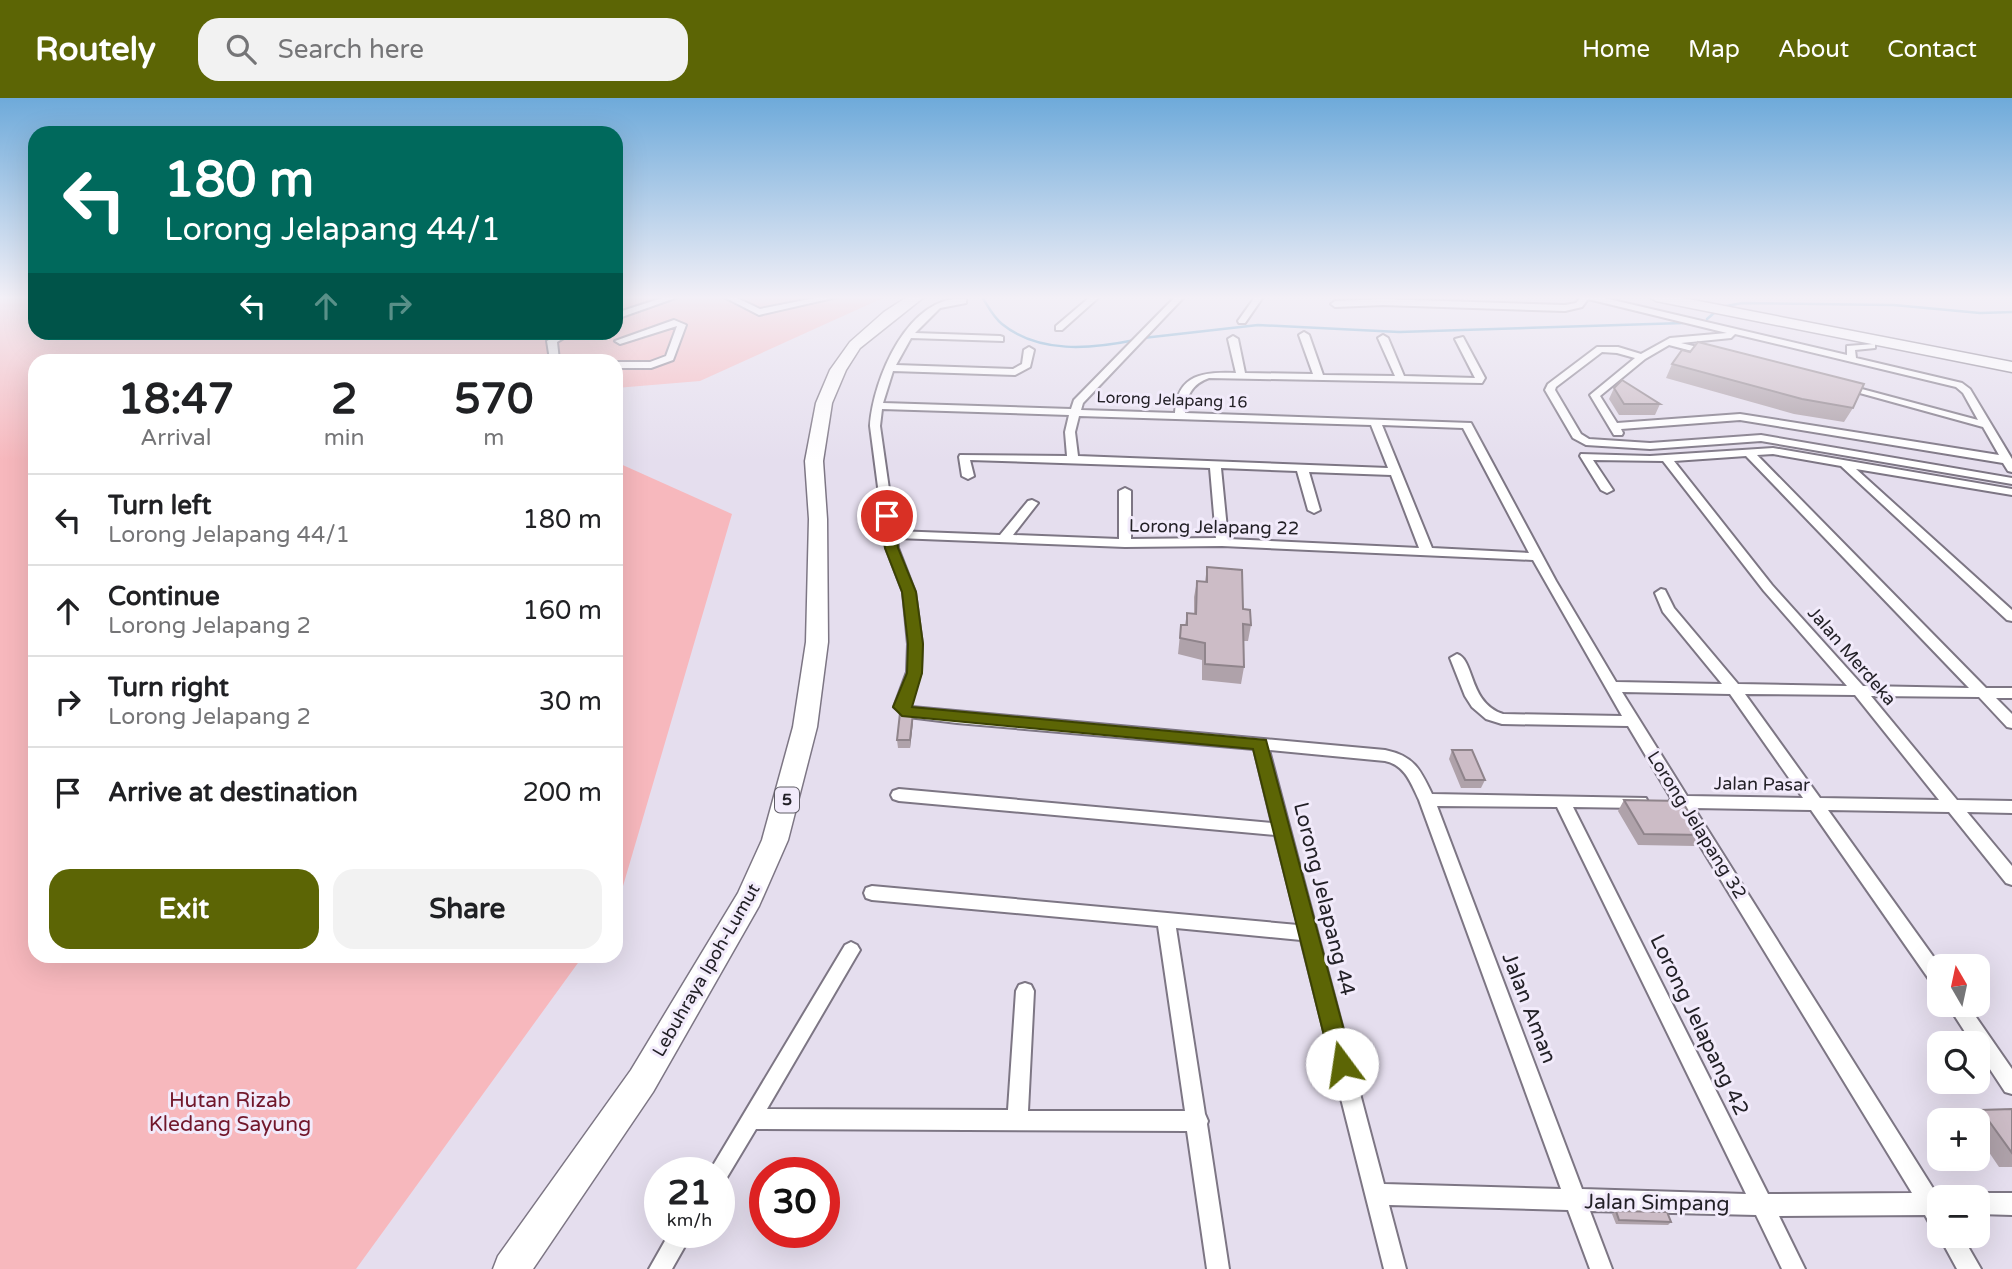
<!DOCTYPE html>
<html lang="en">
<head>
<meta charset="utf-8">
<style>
	body { margin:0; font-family:"Varela Round",sans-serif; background:#f2f2f2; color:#202124; height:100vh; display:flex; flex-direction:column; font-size:26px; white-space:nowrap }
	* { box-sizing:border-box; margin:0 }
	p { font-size:23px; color:#757577 }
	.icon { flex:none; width:38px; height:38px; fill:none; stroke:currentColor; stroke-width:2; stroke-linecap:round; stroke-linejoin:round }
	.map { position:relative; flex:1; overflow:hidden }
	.panel { position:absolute; left:28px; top:256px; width:595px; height:609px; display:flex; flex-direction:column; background:#fff; border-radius:21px; box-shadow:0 7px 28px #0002 }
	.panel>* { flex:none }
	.banner { position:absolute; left:28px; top:28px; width:595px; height:214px; border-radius:21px; box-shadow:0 7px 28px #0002; background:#00695c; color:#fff; overflow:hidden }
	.needle { width:46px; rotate:351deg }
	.fabs { position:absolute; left:1927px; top:856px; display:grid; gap:14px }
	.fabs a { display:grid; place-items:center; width:63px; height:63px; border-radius:14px; background:#fff; box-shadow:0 7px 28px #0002; font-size:35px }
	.speed { position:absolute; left:644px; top:1059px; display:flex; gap:14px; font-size:35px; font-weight:700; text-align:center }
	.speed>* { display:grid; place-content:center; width:91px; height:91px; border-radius:50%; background:#fff; box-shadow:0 7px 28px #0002; line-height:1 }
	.speed small { font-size:18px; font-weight:400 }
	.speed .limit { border:10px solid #d22; background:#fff; color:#111 }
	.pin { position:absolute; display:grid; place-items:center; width:60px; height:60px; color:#fff; margin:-30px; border:4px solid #fff; border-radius:50%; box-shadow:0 2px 7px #0007 }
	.me { position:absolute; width:77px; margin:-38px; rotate:346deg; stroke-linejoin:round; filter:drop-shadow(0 0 5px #0008) }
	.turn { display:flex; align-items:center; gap:24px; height:147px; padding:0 21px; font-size:32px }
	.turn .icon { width:91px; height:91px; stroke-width:2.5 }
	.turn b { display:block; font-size:49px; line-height:60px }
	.lanes { display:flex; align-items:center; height:66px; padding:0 21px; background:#0003; justify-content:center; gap:35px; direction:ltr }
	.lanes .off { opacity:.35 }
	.eta { display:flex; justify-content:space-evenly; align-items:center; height:119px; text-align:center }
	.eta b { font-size:42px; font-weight:800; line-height:49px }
	.button { display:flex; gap:14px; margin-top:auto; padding:14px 21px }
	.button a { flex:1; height:80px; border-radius:21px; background:#5c6505; color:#fff; font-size:28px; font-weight:800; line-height:80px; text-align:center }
	.button a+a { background:#f2f2f2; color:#202124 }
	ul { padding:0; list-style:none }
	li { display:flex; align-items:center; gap:21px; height:91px; padding:0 21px; border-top:2px solid #e0e0e0 }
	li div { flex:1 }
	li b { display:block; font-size:26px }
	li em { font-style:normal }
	header { display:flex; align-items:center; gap:42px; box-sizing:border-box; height:98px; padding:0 35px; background:#5c6505; color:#fff }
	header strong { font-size:33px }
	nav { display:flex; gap:38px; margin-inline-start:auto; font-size:24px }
	.search { width:490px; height:63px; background:#f2f2f2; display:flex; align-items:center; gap:18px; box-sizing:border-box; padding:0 24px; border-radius:21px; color:#757577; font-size:26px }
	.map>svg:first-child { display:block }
	.green { fill:#f7b8bd }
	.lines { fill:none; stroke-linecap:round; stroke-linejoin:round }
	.stream { stroke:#579bc4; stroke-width:2.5 }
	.minor-casing { stroke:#7d7684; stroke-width:4 }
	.trunk-casing { stroke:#7d7684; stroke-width:3 }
	.minor { fill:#fff; fill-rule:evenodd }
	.trunk { fill:#fff; fill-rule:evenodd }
	.wall { fill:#afa2aa }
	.shaded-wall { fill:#8f848b }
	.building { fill:#ccbcc6; stroke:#8f848b; stroke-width:2 }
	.route { fill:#5c6505; stroke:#3c4203; stroke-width:2 }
	.labels { text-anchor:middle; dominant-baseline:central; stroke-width:6; stroke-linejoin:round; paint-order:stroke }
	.far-street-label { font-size:16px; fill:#232127; stroke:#f2ebfb }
	.shield { fill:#f2ebfb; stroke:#615e67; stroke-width:2 }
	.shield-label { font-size:16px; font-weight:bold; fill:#232127 }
	.street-label { font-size:18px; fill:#232127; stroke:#f2ebfb }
	.near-street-label { font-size:21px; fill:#232127; stroke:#f2ebfb }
	.near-park-label { font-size:21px; fill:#71172b; stroke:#f2ebfb }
</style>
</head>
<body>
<header>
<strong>Routely</strong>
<div class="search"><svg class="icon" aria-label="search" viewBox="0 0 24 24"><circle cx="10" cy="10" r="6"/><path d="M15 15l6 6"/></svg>Search here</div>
<nav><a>Home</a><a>Map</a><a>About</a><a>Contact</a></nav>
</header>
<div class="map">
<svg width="2012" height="1171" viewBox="0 0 2012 1171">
	<rect width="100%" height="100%" fill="#e5deee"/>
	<!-- green -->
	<path class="green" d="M0 199H35V234H616V199H885L700 283 616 290V262H35V858H583L356 1171H0Z
		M616 364 732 416 616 812Z"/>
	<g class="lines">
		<!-- stream -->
		<path class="stream" d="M982 199C988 208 993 219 1002 226 1039 256 1091 251 1135 242
			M1707 221 1721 209 1742 205 1894 207 1980 215 2012 214
			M1143 240 1258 227 1399 234 1683 225"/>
		<!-- minor casing -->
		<g class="minor-casing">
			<path id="minor" d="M665 199H678L616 221V215Z
				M724 199H735L760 211 820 199H837L759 217Z
				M1090 199H1099L1062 232H1056V228Z
				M1175 199H1184L1083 305 1081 312 1175 315C1177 275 1205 274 1236 275L1228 241 1233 238 1238 241 1245 275 1313 276 1299 237 1304 234 1309 237 1323 277 1395 278 1378 240 1383 237 1388 240 1404 278 1475 280 1455 241 1463 239 1485 280 1482 285 1209 280C1192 286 1186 298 1185 315L1471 325 1556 483 1616 584 1722 586 1663 514 1655 495 1661 491 1665 492 1674 510 1738 586 1847 588 1764 493 1663 363 1593 362 1613 392 1607 395 1601 392 1580 358 1581 356 1650 358 1773 350 2012 391V397L1856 371 2012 512V523L2007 522 1841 368 1773 356 1757 357 1986 590H2012V600H1996L2012 616V630L2007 629 1979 599 1871 598 1957 702 2012 703V715L1967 714 2012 768V787L2006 785 1949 714 1828 712 1940 868 1939 889 1933 887 1811 712 1694 710 1936 1095 1946 1098 1939 1099V1131L1931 1128 1925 1117 1779 1118 1805 1171H1782L1756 1117 1590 1113 1612 1171H1590L1568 1112 1389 1107 1406 1171H1384L1301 842 1176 830 1205 1016 1208 1023 1207 1026 1229 1171H1207L1187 1033 756 1031 726 1081 719 1084V1074H709L845 847 851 844 857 847 860 852 857 857 767 1011 1008 1012 1016 893 1019 887 1025 885 1031 887 1034 893 1028 1013H1185L1158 828 872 802 866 800 864 795 866 790 872 788 1298 827 1275 737 899 703 893 701 891 697 893 693 899 691 1272 725 1254 651 957 625 908 619 894 609 907 574 908 546 903 494 886 450 870 328C873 282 908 195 966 201V205L940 210 915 235 1000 238 1003 239V243L911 240 896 267 1013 271 1022 266 1024 252 1029 249 1034 252 1030 269 1015 277 893 273 883 305 1071 311 1074 302ZM882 311 1069 317 1065 334 1067 358 960 357 959 359 962 378 968 381 974 378 970 362 1210 370 1216 440 1131 441V393L1125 390 1119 393V441L1013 437 1038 405 1032 402 1028 403 1000 437 895 433 880 328ZM1079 318 1371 327 1388 370 1078 358 1075 334ZM1382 327 1463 330 1529 455 1432 450ZM1746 358 1969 590 1863 588 1772 487 1674 363ZM1221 370 1297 373 1308 412 1314 415 1320 412 1309 374 1391 377 1419 450 1228 441ZM897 440 1125 449 1222 448 1533 462 1622 618 1503 616C1468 604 1475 562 1457 556L1450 560 1465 598 1472 609 1486 621 1502 626 1628 628 1671 700 1669 704 1671 708 1677 710 1912 1095 1768 1096 1573 709 1640 710 1646 708 1648 704 1646 700 1432 696C1420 671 1414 658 1385 652L912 609 909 607 921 574 922 546 915 494 898 450ZM1622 594 1730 596 1803 700 1687 698ZM1745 596 1855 597 1939 702 1820 700ZM1269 652 1385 663C1405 667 1411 685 1419 702L1561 1091 1384 1086ZM1437 708 1557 709 1746 1096 1582 1091Z
				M1255 199H1263L1245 225H1239L1238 223Z
				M1581 199H1600L1847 257V248L1875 246V250L1855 252 1856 260 1962 285 1970 291 2012 361V374L2008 373 2003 365 1740 322 1621 331 1623 335 1622 337H1614L1590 297 1635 260 1617 255 1602 254 1556 289 1555 292 1581 336 1589 341 1650 345 1761 337 2012 380V386L1761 343 1650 351 1586 347 1573 340 1545 292 1548 286 1597 249H1618L1641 256 1670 240 1727 235 1588 201 1582 209 1565 213 1383 207 1335 209 1331 206 1335 203 1383 201 1565 207 1576 205ZM1735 236 1956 289 1963 295 1978 322 1843 286 1838 289 1983 329 1999 357 1740 316 1617 325 1600 298 1645 261 1669 247 1711 258 1714 257V253L1681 245 1731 240Z
				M674 222 686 227 673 262 651 270H616V264H650L666 258 677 228 620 246 615 243Z
				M562 234H574L557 244 559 262H550L547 243Z
				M1947 906H1967L2012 971V996L2005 994 1978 953V945H1972Z
				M1978 1095H2012V1117L1978 1116V1099H1970Z
				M670 1134H693L672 1171H649Z
				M1939 1138H1962L1981 1171H1957Z"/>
		</g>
		<!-- trunk casing -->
		<g class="trunk-casing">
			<path id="trunk" d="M907 199H924L860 250 846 272 832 305 823 363 827 421 828 544 817 629 788 742 759 808 653 994 533 1171H493L498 1158 631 972 738 795 762 742 793 629 806 544 809 421 805 363 816 305 830 272 850 244 884 214Z
				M1649 199H1678L2012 264V274L1656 203Z"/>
		</g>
		<!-- minor -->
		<use href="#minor" class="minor"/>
		<!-- trunk -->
		<use href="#trunk" class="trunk"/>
	</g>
	<!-- wall -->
	<path class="wall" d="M1672 266 1853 310 1844 324 1794 316 1666 280Z
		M1614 290 1660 306 1655 317H1619L1609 301Z
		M1207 469 1243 511 1251 527 1248 543H1243L1244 569 1241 586 1202 582V562L1178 556 1181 527H1185L1187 515 1194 516V499L1197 483 1205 484Z
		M913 624 910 650H898L897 642Z
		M1452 652 1485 682 1481 690H1461L1449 661Z
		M1624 702 1702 737 1695 748 1638 747 1618 713Z
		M2012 1011V1069H1999L1978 1038V1022H1968L1981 1012Z
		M1616 1113 1671 1124 1668 1127 1616 1126 1612 1116Z"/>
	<!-- shaded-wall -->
	<path class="shaded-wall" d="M913 615V624L910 650V642Z"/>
	<!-- building -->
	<path class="building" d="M1698 244 1864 286 1853 310 1802 301 1672 266 1682 252 1690 254Z
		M1622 282 1660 306H1624L1614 290Z
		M1207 469 1242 472 1243 511 1250 512 1251 527 1243 526 1244 569 1205 566V545L1180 540 1181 527H1187V515L1196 516 1197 483 1207 484Z
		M900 615H913L910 642H897Z
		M1452 652H1472L1485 682H1465Z
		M1624 702 1682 703 1702 737 1644 736Z
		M2012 1011V1055L1981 1012Z
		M1616 1113 1667 1114 1671 1124 1619 1122Z"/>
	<!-- sky -->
	<linearGradient id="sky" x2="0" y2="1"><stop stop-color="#6eaada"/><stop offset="0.55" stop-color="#f3f0f7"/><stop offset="1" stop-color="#f3f0f7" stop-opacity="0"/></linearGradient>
	<rect width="2012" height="363" fill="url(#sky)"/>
	<!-- route -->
	<path class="route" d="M887 414 894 418 898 450 916 494 923 546 922 575 912 609 1266 642 1353 966 1350 973 1342 976 1334 973 1331 966 1253 651 902 618 893 609 907 575 908 546 902 494 885 450 881 418Z"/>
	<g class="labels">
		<!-- far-street labels -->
		<g class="far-street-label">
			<text transform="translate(1172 302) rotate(2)">Lorong Jelapang 16</text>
		</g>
		<!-- shield labels -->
		<rect class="shield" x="775" y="689.5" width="24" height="25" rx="5"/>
		<g class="shield-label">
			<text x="787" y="702">5</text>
		</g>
		<!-- street labels -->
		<g class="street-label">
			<text transform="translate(1214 429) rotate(1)">Lorong Jelapang 22</text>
			<text transform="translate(1852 558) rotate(49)">Jalan Merdeka</text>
			<text transform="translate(1762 686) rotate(1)">Jalan Pasar</text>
			<text transform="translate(1697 727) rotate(58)">Lorong Jelapang 32</text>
			<text transform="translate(706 872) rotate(-60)">Lebuhraya Ipoh-Lumut</text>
		</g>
		<!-- near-street labels -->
		<g class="near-street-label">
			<text transform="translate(1324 801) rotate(76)">Lorong Jelapang 44</text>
			<text transform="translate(1529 910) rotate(69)">Jalan Aman</text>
			<text transform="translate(1699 927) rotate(64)">Lorong Jelapang 42</text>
			<text transform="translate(1657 1105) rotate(1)">Jalan Simpang</text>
		</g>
		<!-- near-park labels -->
		<g class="near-park-label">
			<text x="230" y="1002">Hutan Rizab<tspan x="230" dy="24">Kledang Sayung</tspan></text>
		</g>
	</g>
</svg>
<div class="fabs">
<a><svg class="needle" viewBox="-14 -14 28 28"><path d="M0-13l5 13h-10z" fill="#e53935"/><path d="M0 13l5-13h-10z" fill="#757577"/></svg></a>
<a><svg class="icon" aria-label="search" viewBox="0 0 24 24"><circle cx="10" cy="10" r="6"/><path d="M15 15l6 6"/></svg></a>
<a>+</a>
<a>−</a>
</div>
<div class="speed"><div>21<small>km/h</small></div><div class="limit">30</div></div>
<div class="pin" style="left:887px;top:418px;background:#d93025"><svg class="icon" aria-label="arrive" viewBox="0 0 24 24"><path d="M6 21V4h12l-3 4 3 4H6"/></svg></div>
<svg class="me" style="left:1342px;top:966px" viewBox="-20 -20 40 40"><circle r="19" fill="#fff"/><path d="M0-13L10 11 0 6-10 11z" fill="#5c6505"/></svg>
<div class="banner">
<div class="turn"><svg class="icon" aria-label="left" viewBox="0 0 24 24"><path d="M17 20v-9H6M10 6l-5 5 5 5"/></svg><div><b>180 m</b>Lorong Jelapang 44/1</div></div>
<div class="lanes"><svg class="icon" aria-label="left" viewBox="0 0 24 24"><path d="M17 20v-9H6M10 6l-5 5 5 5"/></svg><svg class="icon off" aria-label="ahead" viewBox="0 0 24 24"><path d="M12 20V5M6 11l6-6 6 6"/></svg><svg class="icon off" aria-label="right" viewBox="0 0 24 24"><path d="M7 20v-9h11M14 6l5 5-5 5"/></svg></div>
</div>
<section class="panel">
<div class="eta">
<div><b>18:47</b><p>Arrival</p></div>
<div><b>2</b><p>min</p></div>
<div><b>570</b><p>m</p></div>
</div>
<ul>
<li><svg class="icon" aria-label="left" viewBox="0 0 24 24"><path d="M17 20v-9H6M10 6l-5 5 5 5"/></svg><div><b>Turn left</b><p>Lorong Jelapang 44/1</p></div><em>180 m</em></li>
<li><svg class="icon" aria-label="ahead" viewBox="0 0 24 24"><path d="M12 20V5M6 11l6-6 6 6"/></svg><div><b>Continue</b><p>Lorong Jelapang 2</p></div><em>160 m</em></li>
<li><svg class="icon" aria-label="right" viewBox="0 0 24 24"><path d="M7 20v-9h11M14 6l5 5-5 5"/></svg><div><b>Turn right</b><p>Lorong Jelapang 2</p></div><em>30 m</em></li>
<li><svg class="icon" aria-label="arrive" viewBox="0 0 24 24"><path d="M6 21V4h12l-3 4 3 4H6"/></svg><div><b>Arrive at destination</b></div><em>200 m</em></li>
</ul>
<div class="button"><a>Exit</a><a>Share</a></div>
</section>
</div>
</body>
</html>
